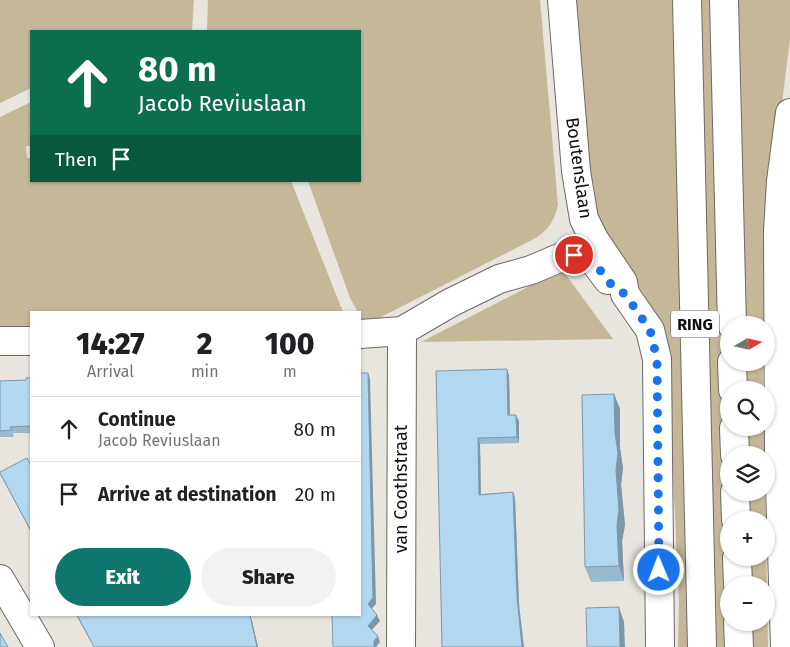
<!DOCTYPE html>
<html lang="en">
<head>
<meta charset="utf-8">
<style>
	body { margin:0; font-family:"Fira Sans",sans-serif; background:#f2f2f2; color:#202124; height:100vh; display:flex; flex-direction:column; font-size:19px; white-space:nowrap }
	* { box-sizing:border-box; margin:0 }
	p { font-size:16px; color:#757577 }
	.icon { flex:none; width:28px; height:28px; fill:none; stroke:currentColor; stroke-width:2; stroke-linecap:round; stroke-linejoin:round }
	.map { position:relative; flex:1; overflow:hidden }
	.sheet { position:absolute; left:30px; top:311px; width:331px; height:305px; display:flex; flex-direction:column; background:#fff; border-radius:0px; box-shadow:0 1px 4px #0004 }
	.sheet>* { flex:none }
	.guide { position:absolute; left:30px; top:30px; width:331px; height:152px; border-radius:0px; box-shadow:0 1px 4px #0004; background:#0b6e4f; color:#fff; overflow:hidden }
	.needle { width:32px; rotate:81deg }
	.fabs { position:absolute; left:720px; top:316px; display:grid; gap:10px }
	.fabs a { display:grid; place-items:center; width:55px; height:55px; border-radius:50%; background:#fff; box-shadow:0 1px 4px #0004; font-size:25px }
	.pin { position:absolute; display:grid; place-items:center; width:42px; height:42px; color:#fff; margin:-21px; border:2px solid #fff; border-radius:50%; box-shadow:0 1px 5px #0007 }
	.me { position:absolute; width:55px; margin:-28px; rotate:359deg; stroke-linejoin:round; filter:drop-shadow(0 0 4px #0008) }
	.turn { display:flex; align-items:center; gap:18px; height:105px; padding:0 25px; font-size:22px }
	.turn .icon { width:65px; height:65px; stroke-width:2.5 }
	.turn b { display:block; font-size:35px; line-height:42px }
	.then { display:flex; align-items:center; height:48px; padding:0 25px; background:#0003; gap:10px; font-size:19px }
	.eta { display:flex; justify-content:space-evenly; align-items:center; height:85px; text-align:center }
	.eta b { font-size:30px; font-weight:800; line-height:35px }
	.button { display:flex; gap:10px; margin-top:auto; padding:10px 25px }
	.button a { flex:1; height:58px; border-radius:30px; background:#0f766e; color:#fff; font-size:20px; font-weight:800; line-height:58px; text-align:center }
	.button a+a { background:#f2f2f2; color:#202124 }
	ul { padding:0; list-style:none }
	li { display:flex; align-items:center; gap:15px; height:65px; padding:0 25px; border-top:1px solid #e0e0e0 }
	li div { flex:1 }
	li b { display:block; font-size:19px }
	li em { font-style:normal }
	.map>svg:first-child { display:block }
	.green { fill:#c5b899 }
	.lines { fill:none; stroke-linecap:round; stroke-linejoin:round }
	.minor-casing { stroke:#6d6a63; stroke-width:30 }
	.primary-casing { stroke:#6d6a63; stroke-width:30 }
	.minor { stroke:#fff; stroke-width:28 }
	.primary { stroke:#fff; stroke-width:28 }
	.wall { fill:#99b9ce }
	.shaded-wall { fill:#7d96a8 }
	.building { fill:#b2d7f0; stroke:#7d96a8 }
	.route { stroke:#1a73e8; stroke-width:9; stroke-dasharray:0 16.2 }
	.labels { text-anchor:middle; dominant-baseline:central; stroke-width:4.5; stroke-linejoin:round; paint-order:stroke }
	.shield { fill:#fff; stroke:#585856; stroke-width:1 }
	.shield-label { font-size:16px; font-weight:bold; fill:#11100d }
	.street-label { font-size:18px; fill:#11100d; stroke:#fff }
</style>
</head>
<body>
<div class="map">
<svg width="790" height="647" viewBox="0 0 790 647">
	<rect width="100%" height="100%" fill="#e8e5de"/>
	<!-- green -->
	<path class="green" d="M0 0H194L192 31H31V88L0 103Z
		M208 0H540L558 205C554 222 547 232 532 240L379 318 362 321 360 312H358L350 298 308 181H360V31H207Z
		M569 0H677L689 647H678L679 601 667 347 589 211Z
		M698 0H714L729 647H713Z
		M735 0H790V39L775 160 772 368 763 369V390H743V363L766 362V325H742Z
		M31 102V146H26L27 158H31V181H291L343 312H31V328H0V117Z
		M563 271 613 339 421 342 553 274Z
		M744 428H764L765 455H745Z
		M746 493H765L766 520H746Z
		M766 540 768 647H749V623L766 622V585H748L747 558H766Z"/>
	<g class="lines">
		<!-- minor casing -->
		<g class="minor-casing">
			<path id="minor" d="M562 0 576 171 584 219 594 239 623 282 625 294 650 330 657 359 660 647
				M360 334 402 331 450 303 499 279 531 270 564 256H583L593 260 608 280
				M0 341H31
				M0 579 40 647
				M401 647 402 331
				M785 647 779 452 778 231 781 181 790 113"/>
		</g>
		<!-- primary casing -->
		<g class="primary-casing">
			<path id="primary" d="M687 0 702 647
				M724 0 732 325
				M732 362 733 390
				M734 428 735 455
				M735 492 736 520
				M737 558 738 585
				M738 622 739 647"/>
		</g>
		<!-- minor -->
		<use href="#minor" class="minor"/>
		<!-- primary -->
		<use href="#primary" class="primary"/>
	</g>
	<!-- wall -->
	<path class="wall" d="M436 371 509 375 510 415 519 421V443L480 444 481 494 513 492 515 498 519 604Z
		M31 378V433H13L14 437H0V381L26 380Z
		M614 394 620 409V448L623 468 621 485 625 525 622 541 624 581 591 582 585 567Z
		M31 466V532L0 474Z
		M76 615H250L252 621 258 647H94Z"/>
	<!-- shaded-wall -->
	<path class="shaded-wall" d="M507 369 509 375 510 421 508 415Z
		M368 373 370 379 376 604 370 610 368 604Z
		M614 394 620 409V448L623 468 621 485 625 525 622 541 624 581 619 566 617 526Z
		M516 415 519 421V443L517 437Z
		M478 438 480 444 481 501 479 495Z
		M513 492 515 498 519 604 524 647H522L517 597Z
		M619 607 624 622 625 647H620Z
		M377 615 380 621 370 632 368 626Z
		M250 616 252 621 258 647H257Z
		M378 636 380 642 376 647H374V641Z"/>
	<!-- building -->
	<path class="building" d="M507 369 508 415H516L517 437 478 438 479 495 513 492 517 597 522 647H442L436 371Z
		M360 373H368L373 598 368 604 377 615 368 626 378 636 374 641V647H333L332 615H360Z
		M26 378H31V426L10 427 12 430 0 431V381L26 380Z
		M614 394 615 433 618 453 616 470 619 510 617 526 619 566 585 567 582 395Z
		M27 458 31 466V531L0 473V472Z
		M619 607 620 647H587L586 608Z
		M77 615H250L257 647H94Z
		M0 633 8 647H0Z"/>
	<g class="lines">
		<!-- route -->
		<path class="route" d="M574 255 592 260 614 288 625 294 650 330 657 359 659 570"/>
	</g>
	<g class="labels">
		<!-- shield labels -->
		<rect class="shield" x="671" y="310.5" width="48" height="27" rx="4"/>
		<g class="shield-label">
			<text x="695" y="324">RING</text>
		</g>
		<!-- street labels -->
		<g class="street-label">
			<text transform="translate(579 168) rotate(82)">Boutenslaan</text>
			<text transform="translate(401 489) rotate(-90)">van Coothstraat</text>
		</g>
	</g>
</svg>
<div class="fabs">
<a><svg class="needle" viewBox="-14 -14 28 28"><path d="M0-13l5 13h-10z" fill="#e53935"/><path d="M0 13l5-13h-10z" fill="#757577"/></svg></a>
<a><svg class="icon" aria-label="search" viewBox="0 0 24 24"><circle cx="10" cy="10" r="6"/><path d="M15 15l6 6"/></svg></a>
<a><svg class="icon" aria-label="layers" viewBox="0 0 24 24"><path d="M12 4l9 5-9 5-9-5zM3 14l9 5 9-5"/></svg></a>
<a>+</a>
<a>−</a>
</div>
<div class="pin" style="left:574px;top:255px;background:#d93025"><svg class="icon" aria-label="arrive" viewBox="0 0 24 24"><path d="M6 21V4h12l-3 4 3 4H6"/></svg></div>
<svg class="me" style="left:659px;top:570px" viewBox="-20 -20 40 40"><circle r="17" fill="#1a73e8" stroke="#fff" stroke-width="3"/><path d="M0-11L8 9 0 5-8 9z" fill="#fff"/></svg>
<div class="guide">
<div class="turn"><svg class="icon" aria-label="ahead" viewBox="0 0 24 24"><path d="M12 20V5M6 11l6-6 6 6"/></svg><div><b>80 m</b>Jacob Reviuslaan</div></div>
<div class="then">Then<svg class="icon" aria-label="arrive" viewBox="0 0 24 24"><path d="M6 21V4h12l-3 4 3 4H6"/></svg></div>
</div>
<section class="sheet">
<div class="eta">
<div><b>14:27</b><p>Arrival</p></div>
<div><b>2</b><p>min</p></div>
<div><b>100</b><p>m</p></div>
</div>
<ul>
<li><svg class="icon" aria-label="ahead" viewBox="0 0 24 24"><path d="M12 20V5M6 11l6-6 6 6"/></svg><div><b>Continue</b><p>Jacob Reviuslaan</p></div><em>80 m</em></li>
<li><svg class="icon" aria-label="arrive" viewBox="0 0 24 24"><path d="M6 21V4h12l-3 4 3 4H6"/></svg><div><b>Arrive at destination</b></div><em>20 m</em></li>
</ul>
<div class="button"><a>Exit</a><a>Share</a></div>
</section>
</div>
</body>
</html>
